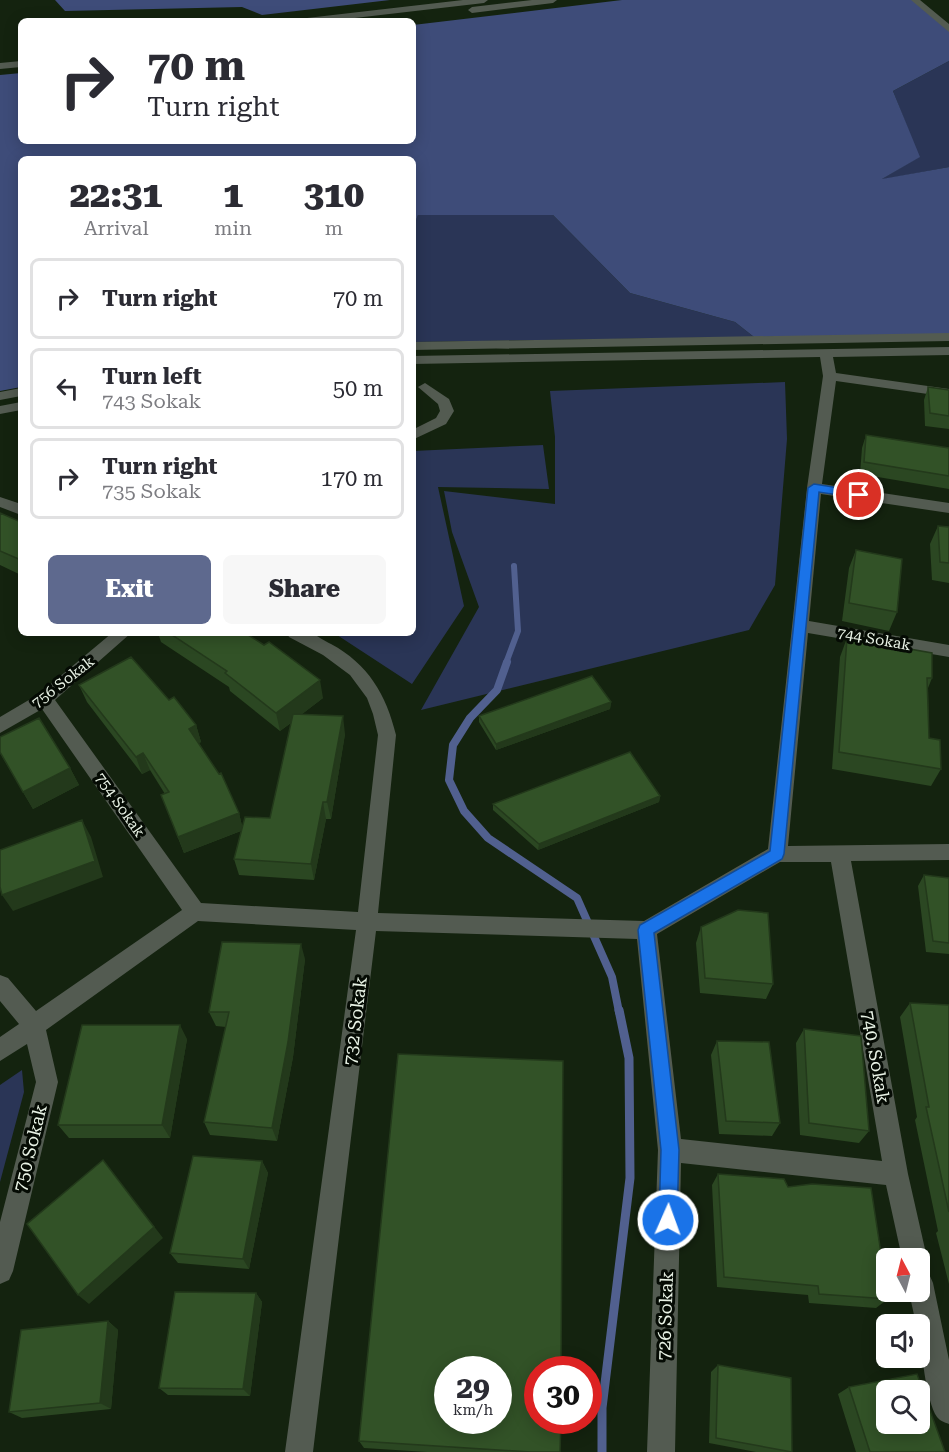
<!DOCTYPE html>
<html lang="en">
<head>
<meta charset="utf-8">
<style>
	body { margin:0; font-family:"Roboto Serif",serif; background:#f7f7f7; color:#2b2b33; height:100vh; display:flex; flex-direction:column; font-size:22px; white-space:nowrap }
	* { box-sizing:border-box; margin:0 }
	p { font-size:20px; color:#7c7c81 }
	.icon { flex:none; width:33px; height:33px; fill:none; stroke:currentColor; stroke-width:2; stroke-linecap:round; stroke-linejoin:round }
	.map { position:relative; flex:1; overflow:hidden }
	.sheet { position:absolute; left:18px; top:156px; width:398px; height:480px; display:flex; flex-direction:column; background:#fff; border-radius:9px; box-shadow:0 3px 15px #0003 }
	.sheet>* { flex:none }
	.hud { position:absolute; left:18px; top:18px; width:398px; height:126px; border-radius:9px; box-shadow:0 3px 15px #0003; background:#fff; color:#2b2b33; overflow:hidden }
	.needle { width:39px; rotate:353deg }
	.tools { position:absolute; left:876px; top:1248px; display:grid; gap:12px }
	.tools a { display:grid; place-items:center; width:54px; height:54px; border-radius:9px; background:#fff; box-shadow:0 3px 15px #0003; font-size:30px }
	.speed { position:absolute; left:434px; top:1356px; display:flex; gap:12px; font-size:30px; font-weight:700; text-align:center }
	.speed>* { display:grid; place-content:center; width:78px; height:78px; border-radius:50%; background:#fff; box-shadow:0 3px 15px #0003; line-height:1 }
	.speed small { font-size:15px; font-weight:400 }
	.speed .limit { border:9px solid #d22; background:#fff; color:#111 }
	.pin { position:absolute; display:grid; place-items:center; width:51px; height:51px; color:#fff; margin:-26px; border:3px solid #fff; border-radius:50%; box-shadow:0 2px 6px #0007 }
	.me { position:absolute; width:66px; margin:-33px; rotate:2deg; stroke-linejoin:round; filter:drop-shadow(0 0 4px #0008) }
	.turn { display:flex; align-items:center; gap:21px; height:126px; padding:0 30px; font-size:27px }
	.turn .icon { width:78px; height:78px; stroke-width:2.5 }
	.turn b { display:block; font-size:42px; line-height:51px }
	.eta { display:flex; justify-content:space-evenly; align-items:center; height:102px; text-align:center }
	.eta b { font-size:36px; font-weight:800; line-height:42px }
	.action { display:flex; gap:12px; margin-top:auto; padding:12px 30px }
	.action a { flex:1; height:69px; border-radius:9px; background:#5e698e; color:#fff; font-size:24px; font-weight:800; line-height:69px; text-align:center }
	.action a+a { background:#f7f7f7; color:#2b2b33 }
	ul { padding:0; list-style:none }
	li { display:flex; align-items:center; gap:18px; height:81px; margin:0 12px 9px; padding:0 18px; border:3px solid #e1e1e2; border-radius:9px }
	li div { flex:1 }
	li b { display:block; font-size:22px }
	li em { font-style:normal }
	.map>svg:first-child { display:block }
	.green { fill:#2a3556 }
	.forest { fill:#3e4c79 }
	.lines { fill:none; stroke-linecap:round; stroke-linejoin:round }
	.stream-far2 { stroke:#51608f; stroke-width:6 }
	.stream-far1 { stroke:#51608f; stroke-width:8 }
	.stream { stroke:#51608f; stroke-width:9 }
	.minor { fill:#535b51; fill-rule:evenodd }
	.wall { fill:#2b4722 }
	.shaded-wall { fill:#23391b }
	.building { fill:#325227; stroke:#23391b; stroke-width:1.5; fill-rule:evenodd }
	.route { fill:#1a73e8; stroke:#114b97; stroke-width:1.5 }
	.labels { text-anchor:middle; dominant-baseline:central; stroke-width:6; stroke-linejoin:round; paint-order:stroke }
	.street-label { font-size:15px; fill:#e8f2e5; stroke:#050b04 }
	.near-street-label { font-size:18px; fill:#e8f2e5; stroke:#050b04 }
</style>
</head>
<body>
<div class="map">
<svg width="949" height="1452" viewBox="0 0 949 1452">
	<rect width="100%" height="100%" fill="#14230f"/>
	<!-- green -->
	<path class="green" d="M949 61V167L880 180 919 157 893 91Z
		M418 215H553L630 293 735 322 754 337 413 342 412 228Z
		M785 382 787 439 775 585 749 630 421 710 479 607 452 532 444 491 555 504V437L550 391Z
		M543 445 549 489 438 487 464 606 412 684 334 633H412L413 451Z
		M22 1070 24 1092 0 1182V1085Z"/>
	<!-- forest -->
	<path class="forest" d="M55 0H390L262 15 242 7 65 11Z
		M622 0H915L949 31V61L893 91 920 157 882 179 949 167V334L754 337 735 322 630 293 553 215H418L413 228 412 159H21V387L0 391V75L21 73V141H412L413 25Z"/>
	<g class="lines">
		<!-- stream-far2 -->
		<path class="stream-far2" d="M506 663 518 631 514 566"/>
		<!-- stream-far1 -->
		<path class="stream-far1" d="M507 662 497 690 470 718 453 745 449 780 464 811 488 838 577 898 612 977 619 1012"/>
		<!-- stream -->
		<path class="stream" d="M602 1452V1408L630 1178 629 1058 619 1010"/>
		<!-- minor -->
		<path class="minor" d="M463 0H488L484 3 329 21H303L307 18Z
			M532 0H557L553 3 472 13 468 10 472 7Z
			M911 0H920L949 24V32Z
			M21 61V67L0 69V63Z
			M949 333V341L412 350V342Z
			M949 347V355L833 357 836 373 949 389V397L836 381 822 484 949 503V513L821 494 809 621 949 645V657L808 633 788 846 949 844V860L851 861 908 1174 927 1258 923 1267 920 1268V1258H902L886 1185 681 1163 675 1452H647L658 1150 637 939 376 931 313 1452H285L356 930 198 921 46 1030 58 1082 13 1271 9 1280 0 1284V1222L36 1082 27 1044 0 1061V1037L19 1024 0 1001V975L8 978 36 1011 182 910 42 709 0 733V717L39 694 112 633H131L55 700 201 903 358 912 378 735 373 714 367 698 350 675 323 655 289 637 287 633C294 633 303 631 310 633 317 635 324 641 331 644 368 664 386 694 396 735L378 913 644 921 768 849 807 488 823 376 820 357 412 364V356ZM780 862H831L882 1161 681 1139 657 934Z
			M425 383 449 399 454 411 446 424 412 440V430L436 418 440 411 438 404 418 387Z
			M21 388V396L0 400V392Z
			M21 402V410L0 414V406Z
			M0 497 21 504V515L0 507Z
			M920 1270 929 1274 933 1283 949 1360V1424C944 1422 940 1421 937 1417 926 1402 920 1344 920 1324H916L909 1292H920Z"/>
	</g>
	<!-- wall -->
	<path class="wall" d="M928 387 949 390V429L925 426 924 400Z
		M866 435 949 448V489L860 474 862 448Z
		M0 513 21 522V575L0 565Z
		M938 526 949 527V583L932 580 930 544Z
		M856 550 897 612 889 631 842 621 849 568Z
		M158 633H245L323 698 302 714 345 734 331 819H326L314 880 239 875 234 859 241 831 184 853 161 795 165 794 150 770 142 774 87 702 79 685 169 700 196 725 201 742 199 743 239 813 242 826 270 818 291 723 280 731 230 691 229 687 161 642Z
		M847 638 932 678 928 688 929 738 941 769 931 786 832 769 840 657Z
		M611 702 610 709 496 750 479 722V716Z
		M0 737 70 768 79 785 33 809 0 753Z
		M660 796 659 802 538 850 493 810V804Z
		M924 875 949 878V954L926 952 918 886Z
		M701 927 773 984 766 999 700 993 696 943Z
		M305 959 293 1057 277 1141 210 1135 204 1122 226 1027 216 1026 209 1012Z
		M910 1003 949 1005V1284L936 1233 938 1231 915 1120 917 1117 900 1017Z
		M804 1029 869 1131 859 1143 800 1135 796 1043Z
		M187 1039 170 1138H69L58 1125Z
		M717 1041 780 1123 772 1136 719 1134 711 1055Z
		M262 1161 268 1173 249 1269 178 1263 170 1253Z
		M718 1174 788 1187 888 1299 876 1308 809 1303 808 1295 717 1287 712 1185Z
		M256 1293 262 1302 250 1396 168 1395 159 1388Z
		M108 1321 118 1330 111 1409 22 1418 9 1412Z
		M718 1365 792 1452H756L709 1443 711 1372Z
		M849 1387 945 1452H856L838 1394Z
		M359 1441 560 1452H427L364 1448Z"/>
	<!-- shaded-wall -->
	<path class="shaded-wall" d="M320 680 323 698 280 731 276 713Z
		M611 702 610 709 496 750V744Z
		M343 716 345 734 331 819 327 802Z
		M196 725 201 742 194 746 189 729Z
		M143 753 150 770 142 774 136 757Z
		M70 768 79 785 33 809 23 792Z
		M660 796 659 802 538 850 539 844Z
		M323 802 326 819 314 880 311 864Z
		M239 813 243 830 184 853 178 837Z
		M82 820 91 837 103 877 13 911 2 895Z
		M301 944 305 959 293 1057 277 1141 272 1128Z
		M180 1025 187 1039 170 1138 162 1125Z
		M103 1160 163 1238 89 1304 78 1295Z
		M262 1161 268 1173 249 1269 243 1259Z
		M256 1293 262 1302 250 1396 243 1389Z
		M108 1321 118 1330 111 1409 100 1403Z"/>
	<!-- building -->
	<path class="building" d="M928 387 949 390V416L930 413Z
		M866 435 949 448V476L864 462Z
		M0 513 21 522V560L0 551Z
		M938 526 949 527V563L940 562Z
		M856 550 902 559 897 612 849 603Z
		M169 633H245L264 645 269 642 320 680 276 713 225 673 227 671Z
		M847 638 932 653V678H927L929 738 940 740 941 769 839 752Z
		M131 657 169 700 174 697 196 725 189 729 219 774 221 773 239 813 178 837 161 795 169 792 143 753 136 757 79 685Z
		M592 676 611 702 496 744 479 716Z
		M293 714 343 716 327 802H323L311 864 234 859 245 817 270 818Z
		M39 718 70 768 23 792 0 752V737Z
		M630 752 660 796 539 844 493 804Z
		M82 820 95 861 2 895 0 887V850Z
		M924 875 949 878V943L933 941Z
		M738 910 768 913 773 984 705 978 701 927Z
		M222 942 301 944 288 1042 272 1128 204 1122 229 1012H209Z
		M910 1003 949 1005V1212L926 1107H929Z
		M82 1025H180L162 1125H58Z
		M804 1029 861 1036 869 1131 809 1123Z
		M717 1041 769 1042 780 1123 726 1121Z
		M398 1054 563 1061 561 1370H537V1420H561L560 1452H531L359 1441ZM447 1370H498V1420H447Z
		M193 1156 262 1161 243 1259 170 1253Z
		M103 1160 154 1227 78 1295 27 1224Z
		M718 1174 784 1179 788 1187 812 1184 871 1188 888 1299 819 1294 818 1286 724 1277Z
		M175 1292 256 1293 243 1389 159 1388Z
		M108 1321 100 1403 9 1412 21 1330Z
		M718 1365 791 1378 792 1452 716 1438Z
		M917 1374 945 1452H870L849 1387ZM886 1390H920V1424H886Z"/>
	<!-- route -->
	<path class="route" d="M814 484 859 491 865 495 859 498 819 492 784 854 782 859 654 933 679 1150 677 1220 674 1226 668 1229 661 1226 659 1220 661 1150 638 930 640 925 770 851 808 488Z"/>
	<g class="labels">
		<!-- street labels -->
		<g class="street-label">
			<text transform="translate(874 639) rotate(10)">744 Sokak</text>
			<text transform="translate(63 682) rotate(-38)">756 Sokak</text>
			<text transform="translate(120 805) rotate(55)">754 Sokak</text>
		</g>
		<!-- near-street labels -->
		<g class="near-street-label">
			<text transform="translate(355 1021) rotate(-83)">732 Sokak</text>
			<text transform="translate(876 1057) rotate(80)">740. Sokak</text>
			<text transform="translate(30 1148) rotate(-76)">750 Sokak</text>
			<text transform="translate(665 1316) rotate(-88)">726 Sokak</text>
		</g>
	</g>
</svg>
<div class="tools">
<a><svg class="needle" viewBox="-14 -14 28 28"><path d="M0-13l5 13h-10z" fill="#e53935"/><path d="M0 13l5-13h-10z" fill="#7c7c81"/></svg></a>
<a><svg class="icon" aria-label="sound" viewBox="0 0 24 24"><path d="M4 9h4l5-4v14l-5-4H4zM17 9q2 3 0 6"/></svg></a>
<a><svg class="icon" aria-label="search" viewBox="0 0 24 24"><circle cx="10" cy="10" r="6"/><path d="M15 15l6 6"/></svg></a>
</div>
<div class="speed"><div>29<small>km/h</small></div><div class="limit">30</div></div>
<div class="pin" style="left:859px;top:495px;background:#d93025"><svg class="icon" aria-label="arrive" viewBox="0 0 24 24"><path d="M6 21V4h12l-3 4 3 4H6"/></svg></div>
<svg class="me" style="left:668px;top:1220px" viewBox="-20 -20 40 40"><circle r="17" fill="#1a73e8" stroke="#fff" stroke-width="3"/><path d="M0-11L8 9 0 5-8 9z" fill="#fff"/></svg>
<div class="hud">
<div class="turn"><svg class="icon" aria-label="right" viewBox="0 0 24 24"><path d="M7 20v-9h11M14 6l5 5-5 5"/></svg><div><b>70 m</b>Turn right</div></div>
</div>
<section class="sheet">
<div class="eta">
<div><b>22:31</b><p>Arrival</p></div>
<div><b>1</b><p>min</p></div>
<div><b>310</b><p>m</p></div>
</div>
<ul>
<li><svg class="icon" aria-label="right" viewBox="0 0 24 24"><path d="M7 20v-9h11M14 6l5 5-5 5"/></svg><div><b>Turn right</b></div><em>70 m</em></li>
<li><svg class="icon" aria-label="left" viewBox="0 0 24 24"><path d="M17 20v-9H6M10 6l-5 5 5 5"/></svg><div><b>Turn left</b><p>743 Sokak</p></div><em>50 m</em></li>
<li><svg class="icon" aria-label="right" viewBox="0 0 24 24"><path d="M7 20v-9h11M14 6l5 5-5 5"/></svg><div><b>Turn right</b><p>735 Sokak</p></div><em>170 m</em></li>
</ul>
<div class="action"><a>Exit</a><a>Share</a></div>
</section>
</div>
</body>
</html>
